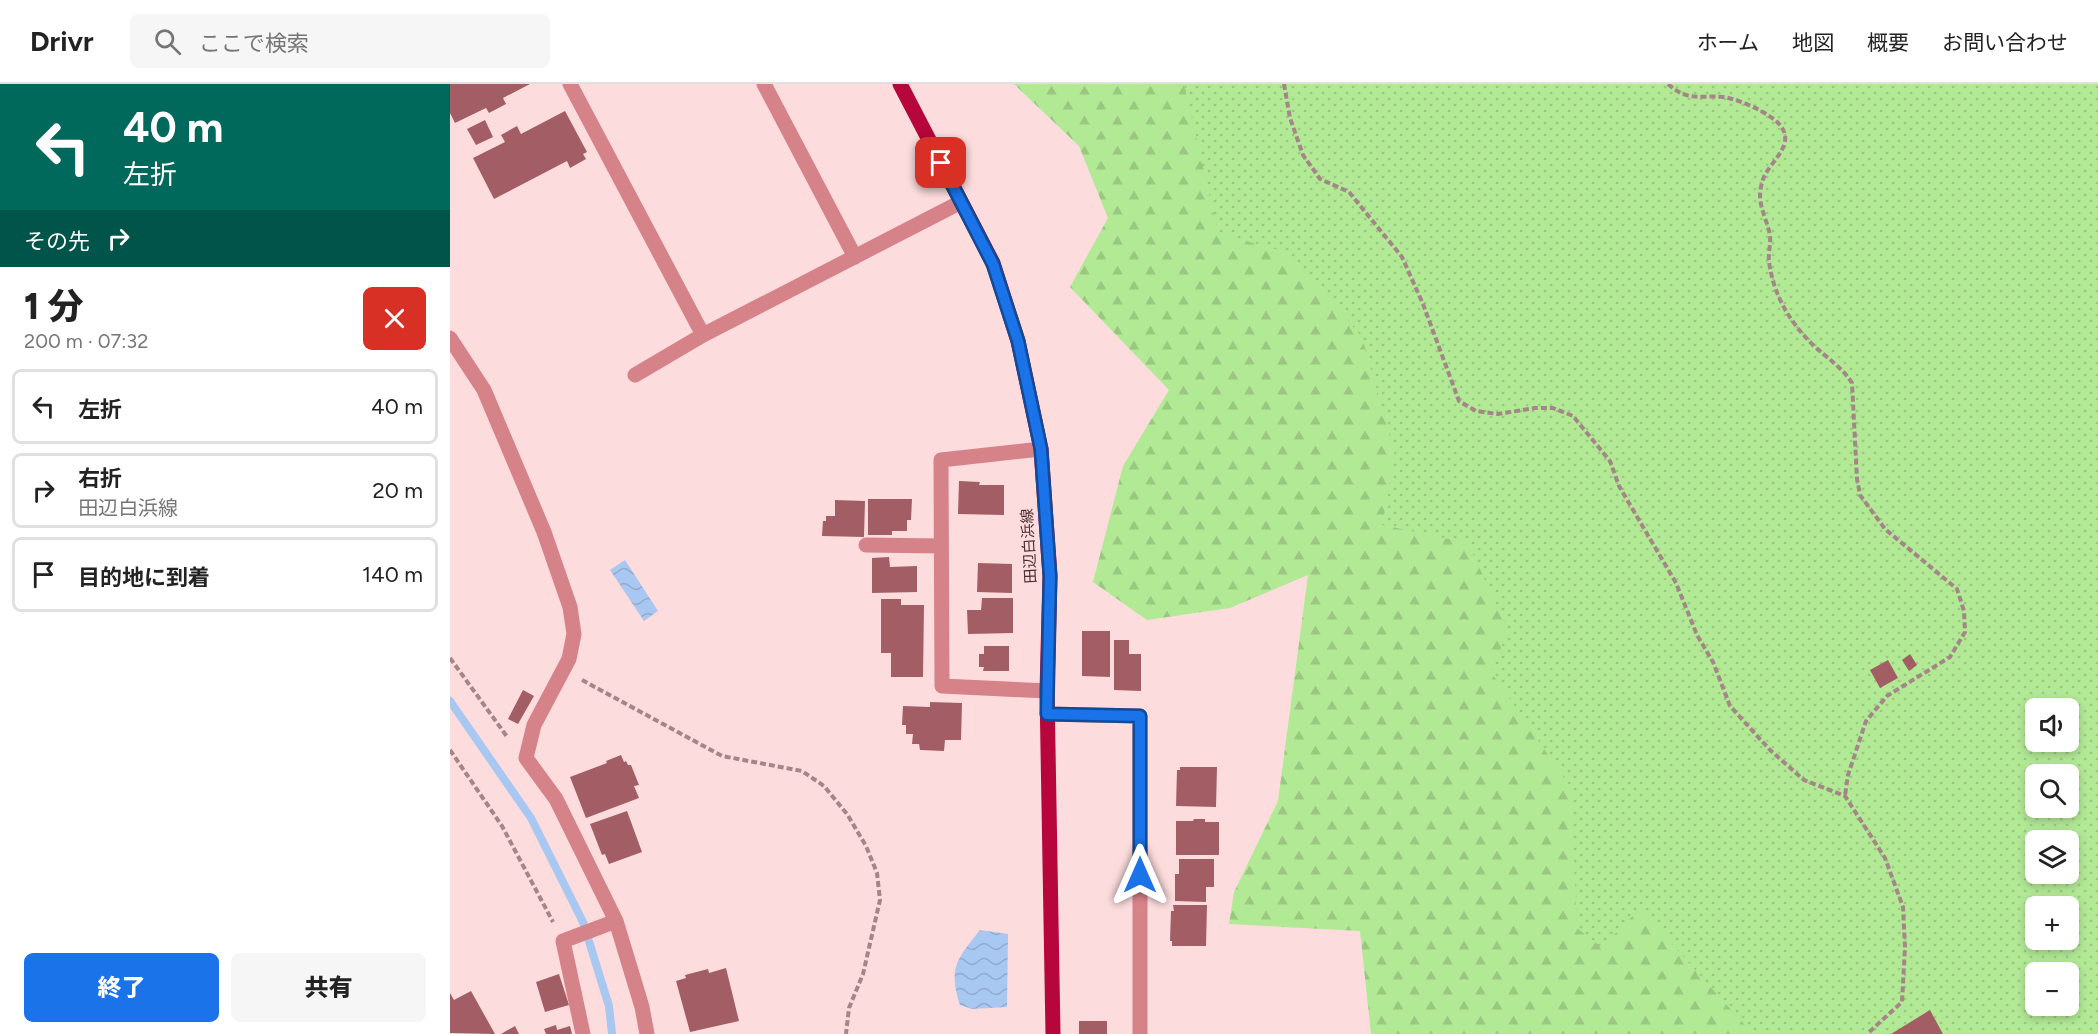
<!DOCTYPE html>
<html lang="ja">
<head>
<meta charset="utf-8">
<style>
	body { margin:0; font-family:Figtree,"Noto Sans JP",sans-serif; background:#f6f6f6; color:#222; height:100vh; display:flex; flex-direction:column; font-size:22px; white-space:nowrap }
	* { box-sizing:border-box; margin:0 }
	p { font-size:20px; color:#767676 }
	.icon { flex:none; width:33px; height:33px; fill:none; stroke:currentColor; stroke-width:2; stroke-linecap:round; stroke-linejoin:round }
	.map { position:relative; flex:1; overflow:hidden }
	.panel { display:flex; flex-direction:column; background:#fff; width:450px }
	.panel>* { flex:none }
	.guide { background:#00695c; color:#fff; overflow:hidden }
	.controls { position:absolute; left:1575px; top:614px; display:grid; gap:12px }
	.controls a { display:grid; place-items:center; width:54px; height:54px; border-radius:9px; background:#fff; box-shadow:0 3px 9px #0003; font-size:30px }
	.pin { position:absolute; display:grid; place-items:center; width:51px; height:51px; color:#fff; margin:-26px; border-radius:12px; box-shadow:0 3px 9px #0006 }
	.me { position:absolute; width:66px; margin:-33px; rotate:0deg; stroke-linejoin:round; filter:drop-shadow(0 0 4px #0008) }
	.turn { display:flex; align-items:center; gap:21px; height:126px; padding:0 24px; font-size:27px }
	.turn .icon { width:78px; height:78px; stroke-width:2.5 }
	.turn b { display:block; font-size:42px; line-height:51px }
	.then { display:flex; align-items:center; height:57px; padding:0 24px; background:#0003; gap:12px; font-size:22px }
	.round { display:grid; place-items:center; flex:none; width:63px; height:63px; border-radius:9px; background:#f6f6f6 }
	.overview { display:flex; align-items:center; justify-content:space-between; height:102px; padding:0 24px }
	h1 { font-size:36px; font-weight:800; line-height:45px }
	.cta { display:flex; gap:12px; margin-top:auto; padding:12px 24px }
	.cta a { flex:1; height:69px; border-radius:9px; background:#1a73e8; color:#fff; font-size:24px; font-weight:800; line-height:69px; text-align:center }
	.cta a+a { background:#f6f6f6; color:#222 }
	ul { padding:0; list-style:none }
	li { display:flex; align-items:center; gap:18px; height:75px; margin:0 12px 9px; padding:0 12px; border:3px solid #e0e0e0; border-radius:9px }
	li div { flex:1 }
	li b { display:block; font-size:22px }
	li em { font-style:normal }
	header { display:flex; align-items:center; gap:36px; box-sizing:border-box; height:84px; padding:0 30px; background:#fff; border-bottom:2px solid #e0e0e0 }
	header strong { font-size:28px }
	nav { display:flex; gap:33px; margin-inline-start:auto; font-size:21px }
	.search { width:420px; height:54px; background:#f6f6f6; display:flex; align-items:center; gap:15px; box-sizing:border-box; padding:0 21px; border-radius:9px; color:#767676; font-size:22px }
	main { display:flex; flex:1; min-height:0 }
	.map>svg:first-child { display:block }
	.grass { fill:url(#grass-dots); fill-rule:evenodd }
	.forest { fill:url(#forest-firs) }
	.water { fill:url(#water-waves) }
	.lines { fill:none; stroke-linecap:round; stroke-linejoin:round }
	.stream { stroke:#a8c7f1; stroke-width:8 }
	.building { fill:#a25e64 }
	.path { stroke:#a58688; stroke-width:4; stroke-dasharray:6 3; stroke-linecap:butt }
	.minor { stroke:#d58288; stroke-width:15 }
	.major { stroke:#b6063c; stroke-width:15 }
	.route-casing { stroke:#114b97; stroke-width:15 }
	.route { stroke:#1a73e8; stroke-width:10 }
	.labels { text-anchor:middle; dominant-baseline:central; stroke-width:6; stroke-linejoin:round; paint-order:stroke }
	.street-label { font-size:15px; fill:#492c2e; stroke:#fcdcdd }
</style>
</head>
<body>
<header>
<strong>Drivr</strong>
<div class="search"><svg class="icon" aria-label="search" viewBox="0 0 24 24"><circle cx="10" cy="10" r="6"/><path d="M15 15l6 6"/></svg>ここで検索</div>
<nav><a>ホーム</a><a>地図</a><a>概要</a><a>お問い合わせ</a></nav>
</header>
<main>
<section class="panel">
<div class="guide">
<div class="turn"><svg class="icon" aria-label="left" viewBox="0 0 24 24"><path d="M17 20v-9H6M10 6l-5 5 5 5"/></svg><div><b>40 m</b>左折</div></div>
<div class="then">その先<svg class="icon" aria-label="right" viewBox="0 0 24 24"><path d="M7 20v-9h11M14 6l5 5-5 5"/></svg></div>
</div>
<div class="overview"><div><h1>1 分</h1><p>200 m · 07:32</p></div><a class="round" style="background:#d93025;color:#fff"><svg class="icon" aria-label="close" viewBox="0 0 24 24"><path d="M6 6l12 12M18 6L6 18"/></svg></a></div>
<ul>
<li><svg class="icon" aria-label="left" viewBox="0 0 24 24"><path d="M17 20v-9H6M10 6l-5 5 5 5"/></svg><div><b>左折</b></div><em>40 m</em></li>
<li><svg class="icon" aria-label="right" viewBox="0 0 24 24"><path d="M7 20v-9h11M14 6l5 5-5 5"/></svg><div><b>右折</b><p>田辺白浜線</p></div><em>20 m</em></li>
<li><svg class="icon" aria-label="arrive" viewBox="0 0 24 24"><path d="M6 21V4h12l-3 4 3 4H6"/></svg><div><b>目的地に到着</b></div><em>140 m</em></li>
</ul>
<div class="cta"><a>終了</a><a>共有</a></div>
</section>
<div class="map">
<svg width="1648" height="950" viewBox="0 0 1648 950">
	<defs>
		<pattern id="grass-dots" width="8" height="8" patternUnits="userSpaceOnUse" patternTransform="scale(1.5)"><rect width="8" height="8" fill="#b2e995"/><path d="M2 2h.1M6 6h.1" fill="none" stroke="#9bc881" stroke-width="1.8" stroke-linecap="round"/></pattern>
		<pattern id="forest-firs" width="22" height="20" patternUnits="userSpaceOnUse" patternTransform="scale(1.5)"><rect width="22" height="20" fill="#b2e995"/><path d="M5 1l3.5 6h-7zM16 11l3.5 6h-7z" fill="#9bc881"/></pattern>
		<pattern id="water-waves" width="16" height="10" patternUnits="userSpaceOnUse" patternTransform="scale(1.5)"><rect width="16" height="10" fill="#a8c7f1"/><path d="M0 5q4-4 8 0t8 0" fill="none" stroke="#92abcf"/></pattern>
	</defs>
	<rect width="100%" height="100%" fill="#fcdcdd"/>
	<!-- grass -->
	<path class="grass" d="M653 0H1648V950H1145ZM1586 624H1618V657H1586ZM1586 690H1618V723H1586ZM1586 756H1618V789H1586ZM1586 822H1618V855H1586ZM1586 888H1618V921H1586Z"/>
	<!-- forest -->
	<path class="forest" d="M564 0H734L768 149 839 169 912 253 945 371 932 441 1018 459 1058 546 1041 588 1121 704 1127 844 1151 863 1190 825 1303 950H921L910 847 779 840 784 808 828 717 858 491 780 524 697 536 643 498 673 382 719 306 620 203 658 134 629 62Z"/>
	<!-- water -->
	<path class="water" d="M175 476 208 527 194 537 160 486Z
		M530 846 558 850 557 923 522 925 510 921C498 884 507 875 530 846Z"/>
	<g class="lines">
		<!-- stream -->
		<path class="stream" d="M0 617 81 734 133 838 159 922 162 950"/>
	</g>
	<!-- building -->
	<path class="building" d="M0 0H80L53 14 56 20 39 29 36 24 5 39 0 29Z
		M115 27 137 68 133 70 136 75 120 84 117 77 44 115 23 74 55 58 51 51 67 42 71 50Z
		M35 36 43 53 26 61 17 45Z
		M509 397 530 398 529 401H554V431L508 430Z
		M418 415H462L461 436H457V447H442V451H418Z
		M385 416 415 417 414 453 372 452 373 437H376V432H385Z
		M439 473 440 483 467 482V508L422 509V474Z
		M528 479 562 480V509L527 508Z
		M532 514H563V549L518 550 517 526H531Z
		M431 515H451V521H474L473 593H441V569H431Z
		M632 547H660V593L632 592Z
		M664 556H679V570H691V607L664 606Z
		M534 562H559V587H533L534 583H529V570H534Z
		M1460 570 1467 581 1459 587 1452 576Z
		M1438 576 1448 594 1430 604 1420 586Z
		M73 606 84 612 68 640 58 635Z
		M480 618 512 619 511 656H495L494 667 470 666 469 660H462L463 650H456V641H452L453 622 480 623Z
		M171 671 174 678 176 677 178 681H181L189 701 184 702 189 714 136 734 120 693 157 679 156 677Z
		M730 683H767L766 723 726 722 727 686H730Z
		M177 727 192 768 159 780 155 770 152 771 140 740Z
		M744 735H755V738H769V771H726V737H743Z
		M729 775H764V803H756V818L725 817V790H729Z
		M723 821H757L756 862H722V857H720L721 827H724Z
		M276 884 289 937 240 948 226 897 236 894 235 891 258 885 259 889Z
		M109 890 119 921 95 928 86 898Z
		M21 907 45 950 0 949V909L4 916Z
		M1480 926 1493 950H1441Z
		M629 937H657V950H629Z
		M106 941 107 946 120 942 122 950H96L94 945Z
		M65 942 69 950H51Z"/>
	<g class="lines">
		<!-- path -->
		<path class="path" d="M834 0 840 34 853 71 870 95 899 108 952 173 973 220 1009 317 1026 327 1048 330 1085 324H1103L1123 332 1160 377 1169 402 1226 499 1247 551 1263 578 1280 622 1320 666 1354 696 1395 712 1435 774 1453 823 1455 863 1452 918 1417 950
			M1218 0C1238 18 1249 11 1273 13 1289 15 1320 29 1330 41 1346 60 1321 77 1314 93 1312 97 1310 106 1310 111 1310 124 1317 137 1320 151 1321 160 1318 169 1319 178 1324 212 1339 237 1363 261 1377 274 1392 283 1402 299L1407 395 1410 411 1435 445 1507 505 1514 527 1515 548 1500 573 1437 612 1416 637 1398 691 1395 712
			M0 574 58 654
			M132 596 272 672 352 687 374 702 397 730 416 762 427 789 430 816 413 890 399 924 396 950
			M0 666 52 742 103 838"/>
		<!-- minor -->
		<path class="minor" d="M120 0 253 251
			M314 0 405 173
			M0 254 34 306 94 448 120 523 124 550 119 575 84 641 76 674 106 715 166 837 192 923 197 950
			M185 291 253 251 511 118
			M591 365 491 376 492 602 597 607
			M416 461 491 462
			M597 630 690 632V950
			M133 950 113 857 166 837"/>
		<!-- major -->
		<path class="major" d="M450 0 543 179 568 257 591 365 600 492 597 607 603 950"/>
	</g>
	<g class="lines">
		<!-- route casing -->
		<g class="route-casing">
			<path id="route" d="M491 79 543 180 568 257 591 365 600 492 597 630 690 632V791"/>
		</g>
		<!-- route -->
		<use href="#route" class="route"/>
	</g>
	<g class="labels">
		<!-- street labels -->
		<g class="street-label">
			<text transform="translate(579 462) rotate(-93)">田辺白浜線</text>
		</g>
	</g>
</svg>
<div class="controls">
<a><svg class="icon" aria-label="sound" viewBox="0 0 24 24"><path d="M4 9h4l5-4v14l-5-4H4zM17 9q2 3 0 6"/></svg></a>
<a><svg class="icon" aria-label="search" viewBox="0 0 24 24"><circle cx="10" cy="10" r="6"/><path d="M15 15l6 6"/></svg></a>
<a><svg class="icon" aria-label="layers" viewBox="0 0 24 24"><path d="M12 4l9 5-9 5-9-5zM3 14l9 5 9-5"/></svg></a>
<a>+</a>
<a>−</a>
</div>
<div class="pin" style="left:491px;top:79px;background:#d93025"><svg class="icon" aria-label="arrive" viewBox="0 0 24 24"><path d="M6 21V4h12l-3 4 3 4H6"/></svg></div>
<svg class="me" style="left:690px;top:791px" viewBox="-20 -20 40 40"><path d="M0-17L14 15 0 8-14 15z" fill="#1a73e8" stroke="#fff" stroke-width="4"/></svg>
</div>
</main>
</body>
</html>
